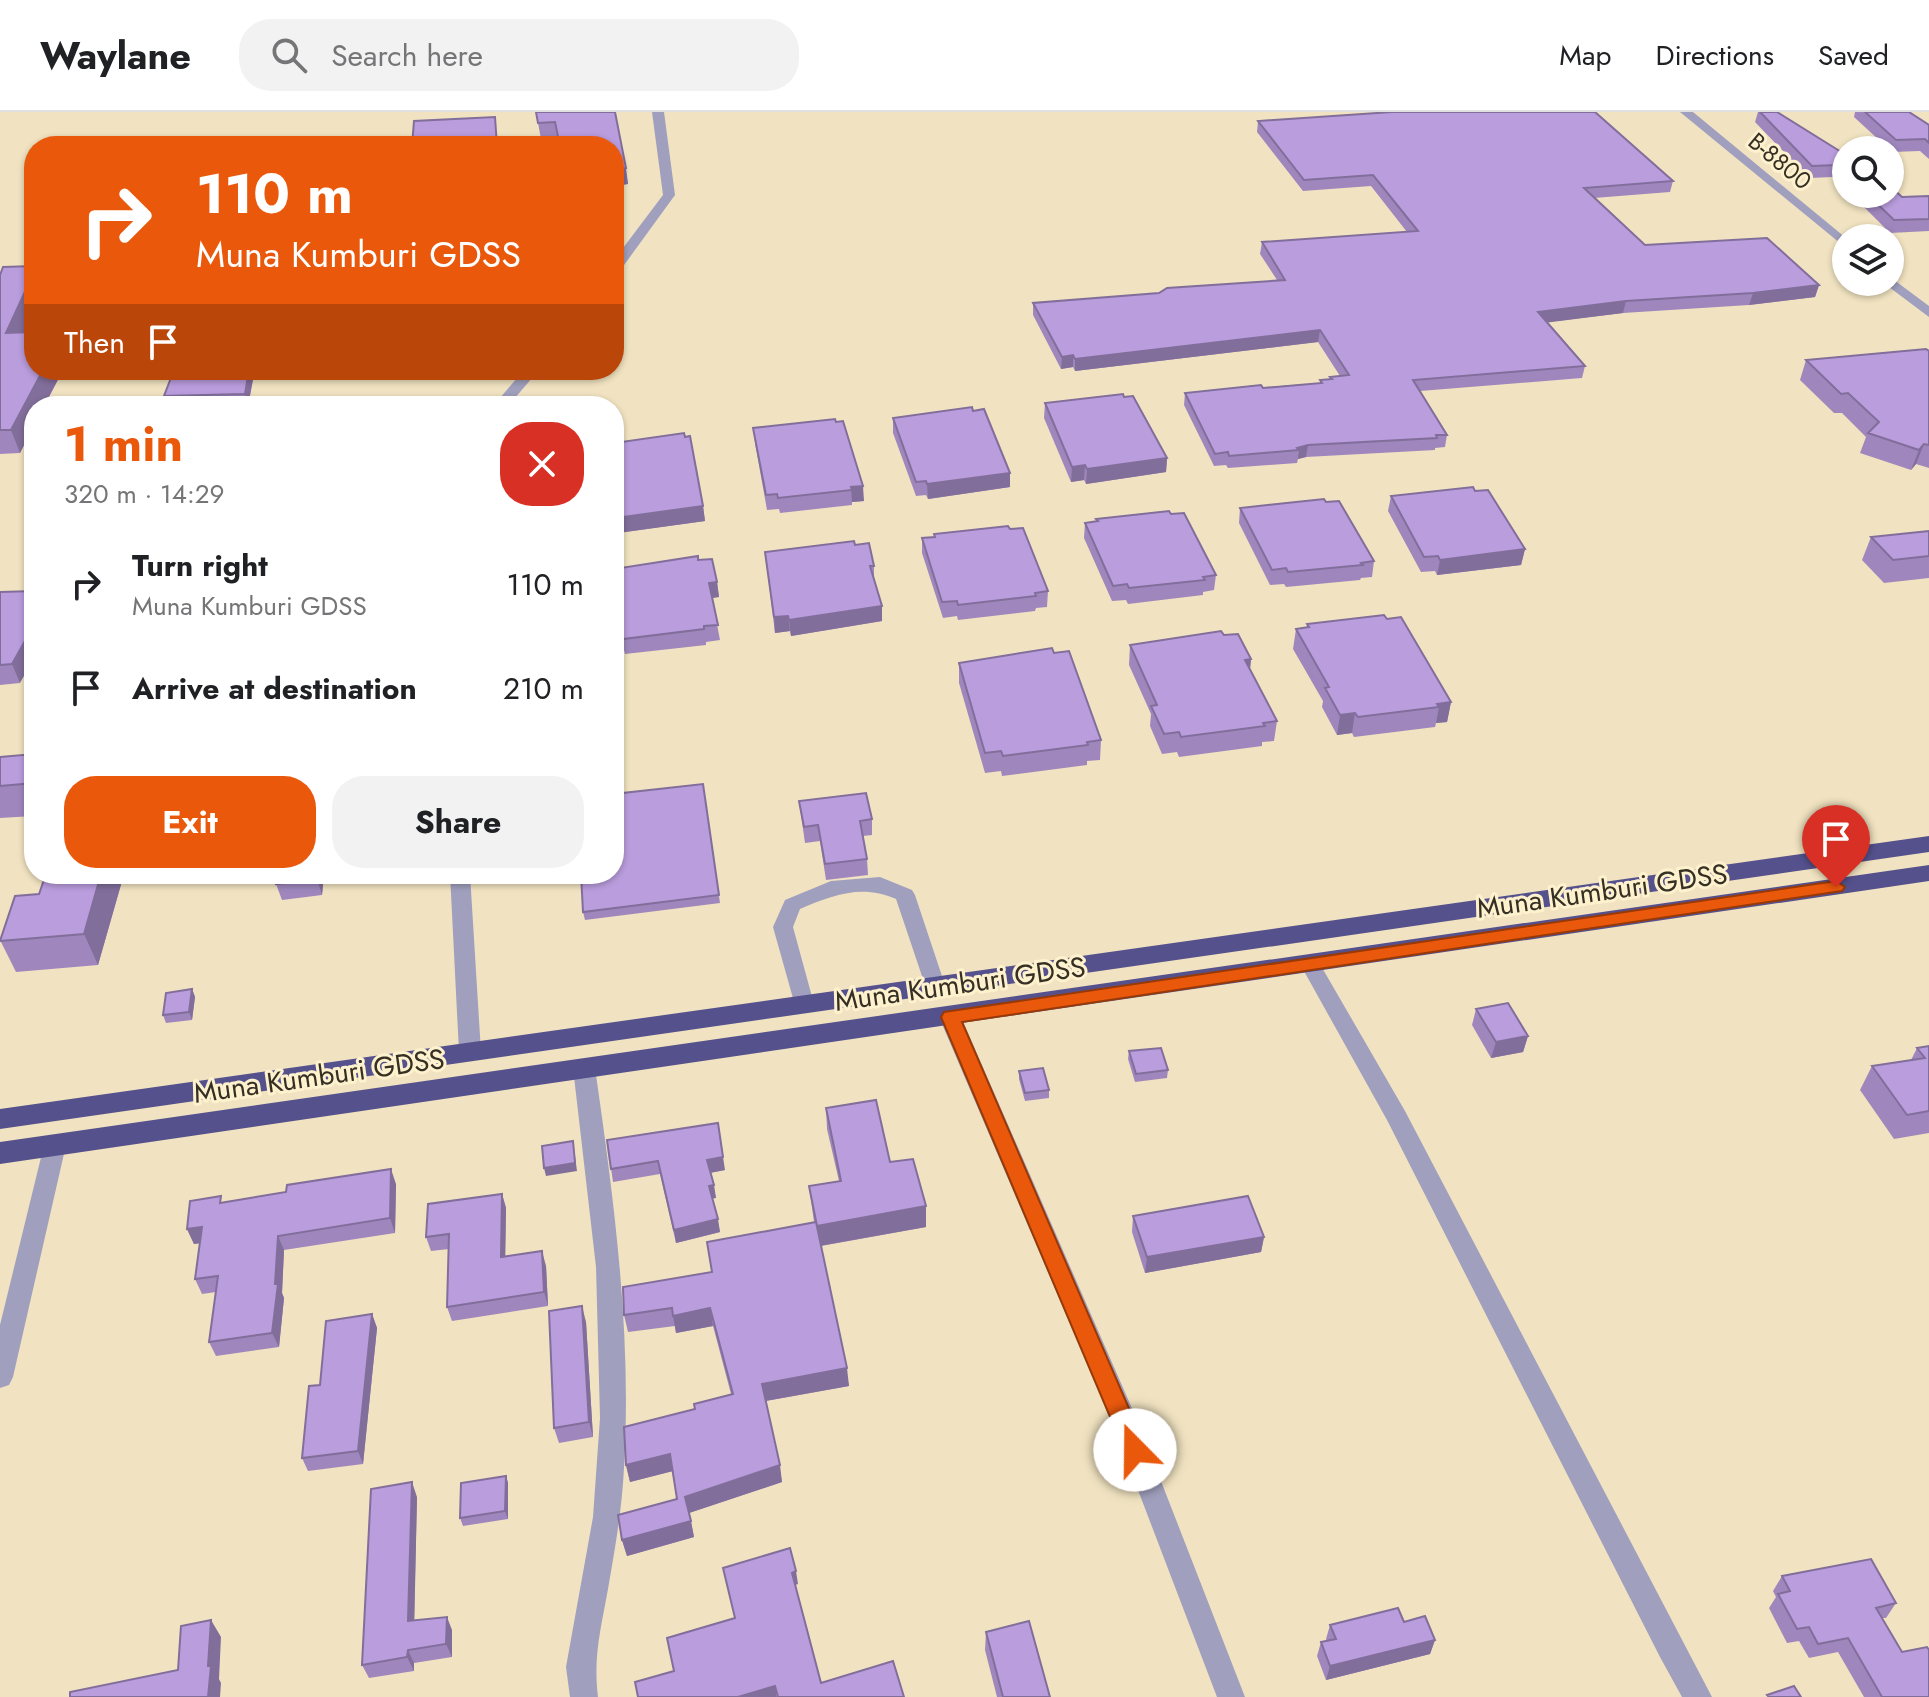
<!DOCTYPE html>
<html lang="en">
<head>
<meta charset="utf-8">
<style>
	body { margin:0; font-family:Jost,sans-serif; background:#f2f2f2; color:#202124; height:100vh; display:flex; flex-direction:column; font-size:30px; white-space:nowrap }
	* { box-sizing:border-box; margin:0 }
	p { font-size:26px; color:#757577 }
	.icon { flex:none; width:44px; height:44px; fill:none; stroke:currentColor; stroke-width:2; stroke-linecap:round; stroke-linejoin:round }
	.map { position:relative; flex:1; overflow:hidden }
	.details { position:absolute; left:24px; top:284px; width:600px; height:488px; display:flex; flex-direction:column; background:#fff; border-radius:32px; box-shadow:0 2px 6px #0004 }
	.details>* { flex:none }
	.top-card { position:absolute; left:24px; top:24px; width:600px; height:244px; border-radius:32px; box-shadow:0 2px 6px #0004; background:#ea580c; color:#fff; overflow:hidden }
	.buttons { position:absolute; left:1832px; top:24px; display:grid; gap:16px }
	.buttons a { display:grid; place-items:center; width:72px; height:72px; border-radius:50%; background:#fff; box-shadow:0 2px 6px #0004; font-size:40px }
	.pin { position:absolute; display:grid; place-items:center; width:68px; height:68px; color:#fff; margin:-82px -34px; border-radius:50% 50% 50% 0; rotate:-45deg; box-shadow:0 0 8px #0007 }
	.pin .icon { rotate:45deg }
	.me { position:absolute; width:88px; margin:-44px; rotate:338deg; stroke-linejoin:round; filter:drop-shadow(0 0 6px #0008) }
	.turn { display:flex; align-items:center; gap:28px; height:168px; padding:0 40px; font-size:36px }
	.turn .icon { width:104px; height:104px; stroke-width:2.5 }
	.turn b { display:block; font-size:56px; line-height:68px }
	.then { display:flex; align-items:center; height:76px; padding:0 40px; background:#0003; gap:16px; font-size:30px }
	.round { display:grid; place-items:center; flex:none; width:84px; height:84px; border-radius:32px; background:#f2f2f2 }
	.overview { display:flex; align-items:center; justify-content:space-between; height:136px; padding:0 40px }
	h1 { font-size:48px; font-weight:700; line-height:60px; color:#ea580c }
	.button { display:flex; gap:16px; margin-top:auto; padding:16px 40px }
	.button a { flex:1; height:92px; border-radius:32px; background:#ea580c; color:#fff; font-size:32px; font-weight:700; line-height:92px; text-align:center }
	.button a+a { background:#f2f2f2; color:#202124 }
	ul { padding:0; list-style:none }
	li { display:flex; align-items:center; gap:24px; height:104px; padding:0 40px }
	li div { flex:1 }
	li b { display:block; font-size:30px }
	li em { font-style:normal }
	header { display:flex; align-items:center; gap:48px; box-sizing:border-box; height:112px; padding:0 40px; background:#fff; border-bottom:2px solid #e0e0e0 }
	header strong { font-size:38px }
	nav { display:flex; gap:44px; margin-inline-start:auto; font-size:28px }
	.search { width:560px; height:72px; background:#f2f2f2; display:flex; align-items:center; gap:20px; box-sizing:border-box; padding:0 28px; border-radius:32px; color:#757577; font-size:30px }
	.map>svg:first-child { display:block }
	.lines { fill:none; stroke-linecap:round; stroke-linejoin:round }
	.minor { fill:#a0a0be; fill-rule:evenodd }
	.highway { fill:#55518d; fill-rule:evenodd }
	.wall { fill:#9f87be }
	.shaded-wall { fill:#826e9b }
	.building { fill:#b99ddd; stroke:#826e9b; stroke-width:2 }
	.route { fill:#ea580c; stroke:#983908; stroke-width:2 }
	.labels { text-anchor:middle; dominant-baseline:central; stroke-width:6; stroke-linejoin:round; paint-order:stroke }
	.far-street-label { font-size:24px; fill:#353023; stroke:#fef1ce }
	.street-label { font-size:28px; fill:#353023; stroke:#fef1ce }
</style>
</head>
<body>
<header>
<strong>Waylane</strong>
<div class="search"><svg class="icon" aria-label="search" viewBox="0 0 24 24"><circle cx="10" cy="10" r="6"/><path d="M15 15l6 6"/></svg>Search here</div>
<nav><a>Map</a><a>Directions</a><a>Saved</a></nav>
</header>
<div class="map">
<svg width="1929" height="1585" viewBox="0 0 1929 1585">
	<rect width="100%" height="100%" fill="#f1e3c1"/>
	<g class="lines">
		<!-- minor -->
		<path class="minor" d="M652 0H664L675 83 619 160 614 161V148L663 83Z
			M1680 0H1693L1846 126V136Z
			M1890 165 1929 194V205L1885 172 1890 170Z
			M524 258H539L508 294H493Z
			M450 762H470L481 940 478 946H462L459 940Z
			M880 765 912 778 915 783 945 873 942 878H928L925 873 896 787C862 772 833 783 800 797L793 815 814 892 810 897H796L773 815 785 788 831 769Z
			M1310 845 1317 847 1405 999 1712 1585H1682L1660 1545 1387 1008 1300 852 1303 847Z
			M950 897 958 899 961 905 1138 1310 1245 1585H1217L1112 1310 939 905 942 899Z
			M584 948 592 950 595 956C614 1088 632 1222 624 1356 622 1397 615 1437 608 1477 601 1516 593 1545 598 1585H570L566 1555 593 1405 600 1306 596 1155 573 956 576 950Z
			M55 1024 63 1027 66 1033 13 1265 9 1273 0 1276V1213L44 1033 47 1027Z"/>
		<!-- highway -->
		<path class="highway" d="M1929 724V740L0 1017V997Z
			M1929 753V769L0 1052V1030Z"/>
	</g>
	<!-- wall -->
	<path class="wall" d="M536 0H615L628 72 614 74V34H560L558 25 541 27Z
		M1758 0H1777L1846 43V77L1833 65 1809 66 1755 10Z
		M1855 0H1909L1929 13V47L1920 39 1892 40 1854 5Z
		M1258 9 1673 69 1670 80 1594 86 1645 133 1819 173 1815 185 1749 193 1623 201 1547 210 1585 254 1582 266 1420 279 1447 323 1445 335 1435 336V338L1306 345 1298 347 1297 351 1228 356 1226 353 1214 354 1184 293 1185 281 1320 271V268L1330 267V265L1340 264 1318 230 1075 259 1073 255 1061 257 1033 203V191L1159 181 1277 168 1260 142 1262 130 1407 120 1371 74 1303 79 1257 20Z
		M1851 82H1890L1902 85 1929 84V119L1890 121Z
		M34 154V199L25 220 34 258H63L20 341 0 342V163Z
		M1929 239V356L1916 352 1911 358 1860 341 1866 325 1842 301H1834L1800 268 1806 248Z
		M254 262 248 294H167L164 284Z
		M1045 291 1167 346 1166 360 1086 372 1084 368 1071 370 1044 306Z
		M893 306 1010 375 928 387 926 383 916 384 893 321Z
		M835 307 864 389 852 390V393L780 401 779 397 767 398 755 331 753 316Z
		M614 331 703 394 705 409 618 421V417H614Z
		M1391 384 1525 437 1521 453 1437 463 1435 459 1421 460 1388 399Z
		M1240 396 1374 449 1372 465 1361 466 1360 468 1286 475 1284 472 1270 473 1239 411Z
		M1096 407 1216 463 1214 478 1203 480V483L1128 492 1126 488 1112 489 1084 426 1085 411 1096 410Z
		M1929 419V466L1884 471 1862 448 1871 425Z
		M934 422 1048 479 1047 495 1036 496 1035 499 958 508 957 504 943 506 922 441V426L934 425Z
		M855 433 874 454V469L882 509 791 524 790 519 775 521 765 440Z
		M698 448 717 470 719 485 712 486 720 528 706 530V533L625 542 624 538 614 539V457Z
		M0 480 20 571 0 573Z
		M1307 512 1451 590 1447 610 1436 611 1435 615 1354 625 1352 621 1337 623 1322 595 1323 589 1293 537 1296 517 1307 516Z
		M1224 523 1251 547 1250 557 1277 609 1274 629 1262 630V634L1179 645 1177 640 1162 642 1150 614 1151 602 1129 553 1130 533Z
		M959 551 1101 628 1100 648 1087 649V653L1002 664 1001 659 985 661 959 571Z
		M34 642V704L0 706V645Z
		M703 672 720 791 585 808 583 800Z
		M799 689 872 707V723L863 724 867 747 868 763 826 768 820 729 805 731Z
		M124 762 98 853 16 860 0 828 39 782Z
		M278 762H324L322 783 282 788 276 772Z
		M192 877 195 885 192 908 166 911 163 903Z
		M1476 897 1528 924 1523 940 1491 946 1472 913Z
		M1929 934V1021L1894 1027 1860 978 1872 954 1911 948 1917 936Z
		M1129 939 1168 958 1167 966 1135 970 1128 947Z
		M1019 959 1049 978V986L1025 989 1019 967Z
		M826 996 890 1050 926 1115 821 1134 849 1274 766 1289 782 1370 689 1401 694 1425 627 1444 622 1428 677 1387 673 1359 630 1370 626 1353 695 1297 731 1282 713 1214 676 1221 675 1214 628 1220 624 1203 814 1110 809 1074 839 1069 827 1017Z
		M607 1028 725 1058 710 1061 716 1086H712L720 1120 676 1131 660 1062 613 1070Z
		M396 1072 395 1121 284 1138 282 1181 284 1186 279 1235 216 1244 209 1230 216 1180 202 1182 195 1167 200 1131 194 1132 187 1117 224 1091Z
		M502 1082 506 1096 505 1145 546 1154 548 1194 452 1209 447 1195 449 1137 431 1139 426 1125Z
		M1133 1104 1264 1125 1261 1140 1145 1161 1132 1120Z
		M372 1202 377 1216 363 1352 308 1359 302 1346 320 1273Z
		M586 1210 593 1325 559 1331 554 1316Z
		M506 1364 508 1371V1407L463 1414 460 1406Z
		M417 1385 414 1509 452 1518V1545L414 1551V1559L369 1566 362 1553Z
		M1782 1464 1896 1491 1886 1506H1882L1929 1585H1864L1838 1540 1809 1546 1799 1529 1787 1531 1769 1496 1776 1485 1773 1479Z
		M1404 1510 1435 1528 1430 1542 1326 1568 1317 1544 1321 1530 1327 1529 1326 1527 1330 1513Z
		M986 1520 1050 1585H997L985 1538Z"/>
	<!-- shaded-wall -->
	<path class="shaded-wall" d="M626 56 628 72 614 74V57Z
		M34 160V199L15 243 6 221Z
		M1819 173 1815 185 1749 193 1753 181Z
		M1626 189 1623 201 1536 212 1538 200Z
		M1320 218 1318 230 1075 259V247Z
		M1073 243V255L1061 257 1062 245Z
		M43 258H63L44 294H34V313L20 341 11 318Z
		M249 258H253L254 262 248 294 245 282Z
		M1924 332 1916 352 1911 358 1919 338Z
		M1308 333 1306 345 1298 347 1299 338 1297 336Z
		M1167 346 1166 360 1086 372 1087 357Z
		M1085 353 1084 368 1071 370 1072 355Z
		M1010 361V375L928 387 927 372Z
		M863 374 864 389 852 390 851 375Z
		M703 394 705 409 618 421 616 406Z
		M1525 437 1521 453 1437 463 1440 448Z
		M717 470 719 485 711 486 709 471Z
		M882 494V509L791 524 789 508Z
		M788 504 790 519 775 521 774 505Z
		M34 513V546L20 571 12 552Z
		M1251 547 1249 567 1245 548Z
		M1451 590 1447 610 1436 611 1439 595 1437 592Z
		M1355 601 1352 621 1337 623 1340 603Z
		M101 762H124L98 853 84 822Z
		M317 762H324L322 783 317 767Z
		M192 877 195 885 192 908 189 900Z
		M1528 924 1523 940 1491 946 1496 930Z
		M573 1029 577 1059 546 1064 544 1056Z
		M723 1045 725 1058 709 1061 707 1048Z
		M391 1057 396 1072 395 1121 390 1106Z
		M714 1073 716 1086 711 1087 709 1074Z
		M502 1082 506 1096 505 1160 501 1145Z
		M926 1094V1115L819 1134 817 1114Z
		M718 1107 720 1120 676 1131 674 1118Z
		M202 1115 209 1130 194 1132 187 1117Z
		M278 1124 284 1138 282 1181 284 1186 279 1235 272 1221Z
		M1264 1125 1261 1140 1145 1161 1147 1145Z
		M542 1139 546 1154 548 1194 544 1180Z
		M582 1194 586 1210 593 1325 589 1310Z
		M710 1196 713 1214 676 1221 673 1204Z
		M372 1202 377 1216 363 1352 358 1339Z
		M847 1256 849 1274 765 1289 762 1272Z
		M670 1342 673 1359 630 1370 626 1353Z
		M780 1353 782 1370 689 1401 685 1385Z
		M506 1364 508 1371V1407L505 1399Z
		M412 1370 417 1385 414 1523 408 1509Z
		M691 1409 694 1425 627 1444 622 1428Z
		M796 1459 798 1472 793 1474 792 1461Z
		M447 1505 452 1518V1545L446 1532Z
		M211 1508 221 1525 219 1567 221 1571 220 1585H208V1554Z
		M1435 1528 1430 1542 1326 1568 1330 1554Z
		M408 1538 414 1551V1559L407 1545Z
		M775 1574 777 1585H738Z"/>
	<!-- building -->
	<path class="building" d="M536 0H615L626 56 614 57V34H560L555 10 538 11Z
		M1392 0H1595L1673 69 1584 76 1645 133 1767 126 1819 173 1753 181 1626 189 1538 200 1585 254 1413 268 1447 323H1436L1437 326 1308 333 1297 336 1299 338 1229 344 1228 340 1215 342 1185 281 1261 273 1263 276 1322 271 1320 268 1332 267 1330 265 1349 263 1320 218 1075 247 1073 243 1062 245 1033 191 1159 181 1167 176 1285 168 1262 130 1418 119 1373 63 1304 68 1258 9Z
		M1760 0H1777L1846 43V61L1837 53 1812 54Z
		M1865 0H1909L1929 13V31L1925 27 1896 28Z
		M495 5 497 34H412L414 9Z
		M1890 74 1902 85 1929 84V107L1894 108 1867 82H1890Z
		M34 154V160L6 221 34 220V258H43L11 318H0V163L3 155Z
		M1926 237 1929 239V333L1924 332 1919 338 1868 321 1879 310 1848 281 1841 282 1806 248Z
		M174 258H249L245 282 164 284Z
		M1123 282 1124 285 1133 284 1167 346 1087 357 1085 353 1072 355 1045 291Z
		M972 295 973 299 984 297 1010 361 927 372 926 369 916 370 893 306Z
		M835 307 836 310 843 309 863 374 851 375 852 378 778 386 777 382 766 383 753 316Z
		M684 321 685 325 690 324 703 394 616 406 615 402H614V331Z
		M1473 375 1475 379 1488 378 1525 437 1440 448 1438 444 1424 445 1391 384Z
		M1324 387 1326 390 1339 389 1374 449 1361 451 1363 453 1288 460 1286 456 1272 458 1240 396Z
		M1169 399 1171 402 1184 401 1216 463 1203 465 1205 468 1129 476 1127 472 1113 474 1085 411 1098 409 1096 407Z
		M1008 414 1010 417 1023 416 1048 479 1035 481 1036 484 958 493 957 489 942 490 922 426 935 425 934 422Z
		M1929 419V444L1893 448 1871 425Z
		M854 429 855 433 869 431 874 454H870L882 494 789 508 788 504 774 505 765 440Z
		M698 444V448L712 447 717 470 709 471 718 513 704 514V517L623 527V522L614 523V457Z
		M34 479V513L12 552 0 553V480Z
		M1384 503 1387 507 1401 505 1451 590 1437 592 1439 595 1358 605 1355 601 1340 603 1325 576 1329 575 1296 517 1309 515 1307 512Z
		M1221 519 1224 523 1238 522 1251 547 1245 548 1277 609 1263 611 1265 614 1181 625 1179 620 1164 622 1151 594 1157 593 1130 533Z
		M1052 536 1054 541 1069 539 1101 628 1087 630 1088 633 1003 644 1001 639 985 641 959 551Z
		M34 642V671L0 674V645Z
		M703 672 719 783 583 800 581 762H614V682Z
		M866 681 872 707 860 709 867 747 825 752 818 713 804 715 799 689Z
		M46 762H101L84 822 0 829 15 784 39 782Z
		M278 762H317V767L276 772Z
		M192 877 189 900 163 903 166 881Z
		M1508 891 1528 924 1496 930 1476 897Z
		M1929 934V999L1907 1003 1872 954 1925 946 1917 936Z
		M1161 936 1168 958 1136 962 1129 939Z
		M1043 956 1049 978 1025 981 1019 959Z
		M876 988 890 1050 913 1047 926 1094 817 1114 809 1074 841 1069 826 996Z
		M718 1011 723 1045 707 1048 714 1073 709 1074 718 1107 674 1118 658 1049 611 1057 607 1028Z
		M573 1029 575 1051 544 1056 542 1034Z
		M391 1057 390 1106 278 1124 275 1172H278L272 1221 209 1230 218 1164 195 1167 202 1115 187 1117 190 1089 221 1084 220 1091 286 1080 287 1073Z
		M502 1082 501 1145 542 1139 544 1180 447 1195 449 1122 426 1125 428 1092Z
		M1248 1084 1264 1125 1147 1145 1133 1104Z
		M816 1110 847 1256 762 1272 780 1353 685 1385 691 1409 622 1428 618 1403 677 1387 670 1342 626 1353 624 1315 695 1297 694 1292 733 1282 710 1196 673 1204 672 1196 624 1203 623 1175 712 1160 707 1130Z
		M582 1194 589 1310 554 1316 549 1199Z
		M372 1202 358 1339 302 1346 309 1274 320 1273 326 1209Z
		M506 1364 505 1399 460 1406 461 1371Z
		M412 1370 408 1509 447 1505 446 1532 408 1538 407 1545 362 1553 371 1377Z
		M790 1436 796 1459 792 1461 821 1571 893 1549 904 1585H778L775 1574 738 1585H638L635 1570 674 1559 667 1526 735 1506 723 1456Z
		M1871 1447 1896 1491 1876 1496 1902 1540 1927 1535 1929 1538V1585H1882L1848 1526 1818 1532 1809 1515 1797 1517 1778 1482 1790 1479 1782 1464Z
		M1398 1496 1404 1510 1425 1504 1435 1528 1330 1554 1321 1530 1336 1527 1330 1513Z
		M211 1508 208 1554H211L208 1585H70V1580L178 1558 181 1514Z
		M1029 1509 1050 1585H1003L986 1520Z
		M1794 1574 1801 1585H1769L1767 1583Z"/>
	<!-- route -->
	<path class="route" d="M1836 769 1845 775 1842 779 962 910 1147 1338 1144 1345 1135 1348 1127 1345 941 905 944 900Z"/>
	<g class="labels">
		<!-- far-street labels -->
		<g class="far-street-label">
			<text transform="translate(1780 49) rotate(40)">B-8800</text>
		</g>
		<!-- street labels -->
		<g class="street-label">
			<text transform="translate(1602 779) rotate(-8)">Muna Kumburi GDSS</text>
			<text transform="translate(960 872) rotate(-8)">Muna Kumburi GDSS</text>
			<text transform="translate(319 964) rotate(-8)">Muna Kumburi GDSS</text>
		</g>
	</g>
</svg>
<div class="buttons">
<a><svg class="icon" aria-label="search" viewBox="0 0 24 24"><circle cx="10" cy="10" r="6"/><path d="M15 15l6 6"/></svg></a>
<a><svg class="icon" aria-label="layers" viewBox="0 0 24 24"><path d="M12 4l9 5-9 5-9-5zM3 14l9 5 9-5"/></svg></a>
</div>
<div class="pin" style="left:1836px;top:775px;background:#d93025"><svg class="icon" aria-label="arrive" viewBox="0 0 24 24"><path d="M6 21V4h12l-3 4 3 4H6"/></svg></div>
<svg class="me" style="left:1135px;top:1338px" viewBox="-20 -20 40 40"><circle r="19" fill="#fff"/><path d="M0-13L10 11 0 6-10 11z" fill="#ea580c"/></svg>
<div class="top-card">
<div class="turn"><svg class="icon" aria-label="right" viewBox="0 0 24 24"><path d="M7 20v-9h11M14 6l5 5-5 5"/></svg><div><b>110 m</b>Muna Kumburi GDSS</div></div>
<div class="then">Then<svg class="icon" aria-label="arrive" viewBox="0 0 24 24"><path d="M6 21V4h12l-3 4 3 4H6"/></svg></div>
</div>
<section class="details">
<div class="overview"><div><h1>1 min</h1><p>320 m · 14:29</p></div><a class="round" style="background:#d93025;color:#fff"><svg class="icon" aria-label="close" viewBox="0 0 24 24"><path d="M6 6l12 12M18 6L6 18"/></svg></a></div>
<ul>
<li><svg class="icon" aria-label="right" viewBox="0 0 24 24"><path d="M7 20v-9h11M14 6l5 5-5 5"/></svg><div><b>Turn right</b><p>Muna Kumburi GDSS</p></div><em>110 m</em></li>
<li><svg class="icon" aria-label="arrive" viewBox="0 0 24 24"><path d="M6 21V4h12l-3 4 3 4H6"/></svg><div><b>Arrive at destination</b></div><em>210 m</em></li>
</ul>
<div class="button"><a>Exit</a><a>Share</a></div>
</section>
</div>
</body>
</html>
